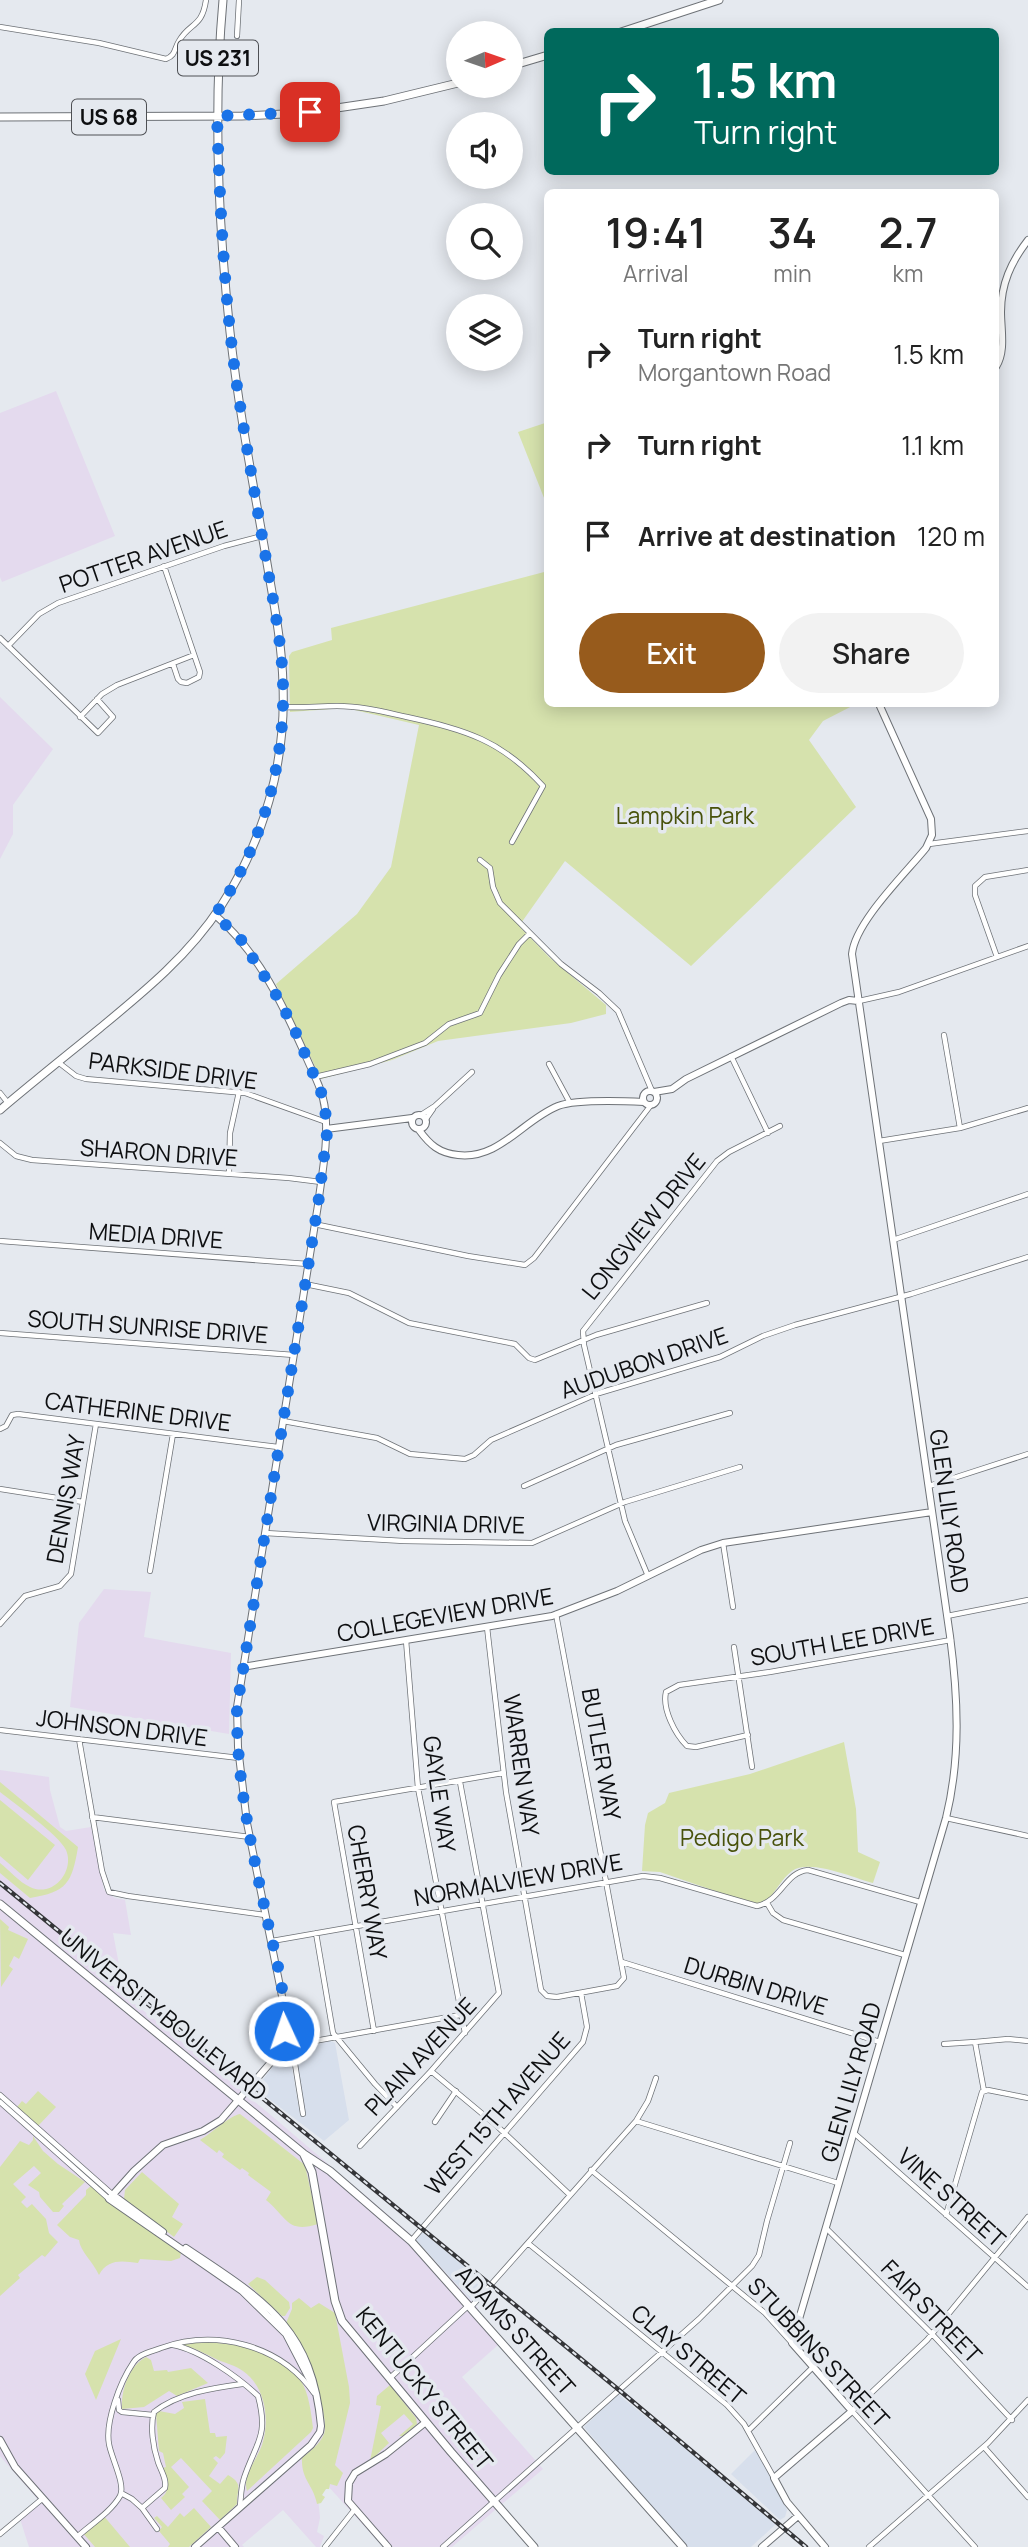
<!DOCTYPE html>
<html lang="en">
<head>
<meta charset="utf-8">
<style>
	body { margin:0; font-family:Manrope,sans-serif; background:#f2f2f2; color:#222; height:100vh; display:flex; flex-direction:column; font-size:26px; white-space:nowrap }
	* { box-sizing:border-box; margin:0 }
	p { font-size:23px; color:#767676 }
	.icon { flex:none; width:38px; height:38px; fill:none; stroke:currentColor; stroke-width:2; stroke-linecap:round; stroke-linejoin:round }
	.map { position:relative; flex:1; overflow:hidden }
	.details { position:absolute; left:544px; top:189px; width:455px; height:518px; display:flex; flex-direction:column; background:#fff; border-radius:10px; box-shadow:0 4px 18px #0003 }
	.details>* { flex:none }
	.top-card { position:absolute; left:544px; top:28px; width:455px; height:147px; border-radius:10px; box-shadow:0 4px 18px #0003; background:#00695c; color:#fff; overflow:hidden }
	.needle { width:46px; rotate:88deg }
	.buttons { position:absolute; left:446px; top:21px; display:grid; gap:14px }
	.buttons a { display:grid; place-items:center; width:77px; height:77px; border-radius:50%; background:#fff; box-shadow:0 4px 18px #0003; font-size:35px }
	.pin { position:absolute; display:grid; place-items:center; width:60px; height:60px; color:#fff; margin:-30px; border-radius:14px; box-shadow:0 4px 10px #0006 }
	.me { position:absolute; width:77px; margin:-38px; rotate:357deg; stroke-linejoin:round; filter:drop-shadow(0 0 5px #0008) }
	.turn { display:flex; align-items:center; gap:24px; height:147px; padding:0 35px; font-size:32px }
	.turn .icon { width:91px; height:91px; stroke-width:2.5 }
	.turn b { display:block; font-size:49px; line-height:60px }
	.eta { display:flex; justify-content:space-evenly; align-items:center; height:119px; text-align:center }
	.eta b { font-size:42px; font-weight:600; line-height:49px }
	.button { display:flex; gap:14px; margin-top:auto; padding:14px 35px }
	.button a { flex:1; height:80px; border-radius:42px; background:#975b1c; color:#fff; font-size:28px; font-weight:600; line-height:80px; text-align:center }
	.button a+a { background:#f2f2f2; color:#222 }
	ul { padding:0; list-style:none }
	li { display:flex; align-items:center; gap:21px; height:91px; padding:0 35px }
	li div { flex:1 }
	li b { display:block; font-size:26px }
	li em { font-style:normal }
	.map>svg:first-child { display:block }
	.built { fill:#d7dfec }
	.education { fill:#e4daee }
	.green { fill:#d6e2ad }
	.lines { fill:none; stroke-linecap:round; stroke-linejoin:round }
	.minor-casing { stroke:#6e7277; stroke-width:6 }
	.tertiary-casing { stroke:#6e7277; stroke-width:8 }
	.primary-casing { stroke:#6e7277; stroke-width:9 }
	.minor { stroke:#fff; stroke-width:4.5 }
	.tertiary { stroke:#fff; stroke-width:6 }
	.primary { stroke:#fff; stroke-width:7 }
	.rail-casing { stroke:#343538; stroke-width:4.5 }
	.rail { stroke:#e5e9ef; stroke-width:2; stroke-dasharray:5; stroke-linecap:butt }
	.route { stroke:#1a73e8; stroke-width:12; stroke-dasharray:0 21.6 }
	.labels { text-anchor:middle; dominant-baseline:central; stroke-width:7; stroke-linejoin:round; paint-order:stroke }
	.shield { fill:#e5e9ef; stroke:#4e5054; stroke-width:2 }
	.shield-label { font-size:21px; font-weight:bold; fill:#0e0f11 }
	.street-label { font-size:23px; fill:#0e0f11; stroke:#e5e9ef }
	.park-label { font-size:23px; fill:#48520b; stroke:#e5e9ef }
</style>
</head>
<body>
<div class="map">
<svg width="1028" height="2547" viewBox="0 0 1028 2547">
	<rect width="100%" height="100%" fill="#e5e9ef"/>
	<!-- built -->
	<path class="built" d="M331 2041 335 2043 349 2120 324 2141 256 2089 285 2050 289 2051 300 2115 305 2118 295 2049Z
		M422 2232 486 2284 472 2301 416 2240Z
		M618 2394 752 2503 776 2524 751 2547H686L584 2427Z
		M756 2449 784 2502 787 2510 785 2517 780 2520 731 2474Z"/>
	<!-- education -->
	<path class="education" d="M56 391 115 536 2 582 0 577V413Z
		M0 697 53 749 13 805V834L0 859Z
		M104 1589 151 1592 144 1637 231 1653 229 1734 70 1707 79 1623Z
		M0 1770 49 1777 50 1790 60 1827 66 1831 91 1827 104 1890 115 1898 125 1900 131 1935 113 1933 120 1970 111 1984 266 2111 408 2232 478 2308 472 2314 498 2345 462 2377 543 2469 452 2547H383L328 2486 318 2497 320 2518 317 2532 324 2536 320 2547H316L283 2510 242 2545 244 2547H29L20 2519 40 2502 0 2456Z"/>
	<!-- green -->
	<path class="green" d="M548 422V508L518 432Z
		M548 571V704H856L823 721 809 740 856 807 691 966 565 861 519 926 549 957 606 1005V1014L571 1023 438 1041 392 1060 321 1079 276 984 357 914 391 867 419 725 346 708 290 712 289 656 292 652 332 640 331 628Z
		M844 1742 856 1809 858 1852 880 1862 873 1883C854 1878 809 1858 792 1871 781 1879 776 1892 766 1901L753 1904 660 1872 642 1871 645 1825 648 1813 665 1803 669 1793 750 1774Z
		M0 1782 78 1847C72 1883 67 1892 30 1898L0 1873V1863C9 1870 19 1882 30 1887 53 1898 75 1871 66 1850 59 1835 15 1804 0 1792Z
		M0 1800 55 1845 28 1880 0 1856Z
		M0 1919 9 1927 8 1930 28 1939 19 1959 14 1956 9 1966 13 1969 1 1987Z
		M38 2091 56 2107 38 2126 17 2107 22 2101 26 2104Z
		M240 2114 305 2165 318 2224C287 2234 287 2217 266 2200L271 2192 248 2175 249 2173 242 2168 240 2170 222 2157 224 2154 219 2150 217 2153 200 2140C212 2133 229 2116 240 2114Z
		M33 2136 43 2151 58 2164 85 2182 62 2204 64 2206 59 2212H53L40 2197 39 2192 28 2185 41 2173 34 2166 13 2184 26 2197 21 2202 27 2208 32 2204 46 2219 49 2233 58 2242 45 2257 42 2255 18 2275 20 2278 0 2296V2167L20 2141 29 2145 33 2140Z
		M142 2172 179 2204 172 2217 183 2224 174 2237 124 2199 125 2190Z
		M91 2186 181 2252 180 2258 171 2261 140 2259 138 2263C123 2261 108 2258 99 2275 93 2262 80 2251 79 2240L70 2237 57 2225 86 2195V2190Z
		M257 2277 265 2280 289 2302 290 2308 285 2316H282L248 2284Z
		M299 2298 311 2308 319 2303 335 2313 349 2387 350 2403 335 2465 343 2473 337 2486 330 2484 329 2489H326L322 2495 325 2497 321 2503 317 2504C313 2484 301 2480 302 2458 310 2451 320 2444 324 2434 331 2412 300 2341 286 2323L292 2309V2303Z
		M121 2339 96 2400 85 2374 95 2351Z
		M199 2342C234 2343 280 2348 301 2381 309 2394 311 2412 313 2428L311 2432 247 2491C242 2477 257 2459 262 2445 270 2421 266 2387 243 2371 236 2366 226 2363 218 2360 204 2353 193 2347 178 2344Z
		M146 2357 151 2360 154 2371 167 2370 168 2372 191 2368 208 2383 177 2396 169 2391 144 2407 122 2409C121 2390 129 2366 146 2357Z
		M390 2385 416 2418 417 2424 403 2436H399L413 2424 404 2414 381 2433 389 2443 370 2461 381 2406 376 2405 377 2396Z
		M205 2399 210 2433H215L216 2437 227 2436 225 2453 220 2459 216 2456 213 2458 218 2463 209 2476 220 2484 228 2475C245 2485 236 2489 237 2504L220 2520 202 2501 212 2491 181 2458 171 2467 189 2487 182 2494 185 2497 171 2510 161 2498C172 2489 167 2480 163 2468L166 2467 163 2453 159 2451 156 2414 159 2411 175 2414 184 2408 182 2402Z
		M194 2508 211 2527 189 2547H168L170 2544 159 2531 162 2527 154 2518 157 2516 168 2527 180 2513 184 2517Z
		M103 2515 130 2547H95L83 2533Z"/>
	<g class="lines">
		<!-- minor casing -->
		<g class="minor-casing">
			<path id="minor" d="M0 27 99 43 166 59C176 55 174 49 179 41 190 22 202 28 206 0
				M237 36 239 0
				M164 566 200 672 199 677 187 683 181 682 178 679 173 664
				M0 638 98 733 113 717 97 699
				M8 646 39 614 58 603 224 546 262 536
				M283 707C302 708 319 706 337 706 361 706 384 712 407 717 466 730 501 740 543 786L512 842
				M80 717 102 694 117 685 194 655
				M929 844 1028 831
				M480 860 490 868 493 887 500 903 561 964 599 993 618 1011 652 1091
				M997 957 975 895V886L985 877 1028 870
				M859 1001 899 992 1028 946
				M944 1035 960 1128
				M731 1056 768 1133
				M58 1062 76 1076 86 1079 245 1093 326 1122
				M549 1064 570 1103
				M315 1077 370 1064 425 1043 449 1024 480 1013 499 975 519 944 530 933
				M0 1093 8 1103
				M421 1115 435 1106 472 1072
				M426 1119 433 1109
				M879 1141 960 1128 1028 1108
				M0 1143 16 1156 32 1160 289 1178 321 1182
				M229 1174 230 1133 239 1092
				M314 1224 468 1256 525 1265 534 1258 651 1105
				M893 1240 1028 1194
				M0 1241 308 1264
				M305 1284 349 1293 409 1323 515 1344 529 1358 535 1360 596 1335 707 1303
				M0 1333 294 1355
				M283 1421 377 1438 410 1454 465 1459 474 1455 491 1440 599 1393 720 1357 763 1336 795 1325 911 1294 1028 1257
				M0 1429 6 1426 12 1415 18 1414 278 1447
				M524 1486 616 1445 730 1413
				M929 1486 1028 1454
				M0 1489 83 1502
				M265 1533 404 1541 532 1543 625 1502 740 1467
				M723 1543 733 1607
				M150 1571 173 1434
				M648 1576 625 1521 584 1345 583 1331 717 1161 729 1152 780 1126
				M947 1616 1028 1600
				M0 1624 25 1596 60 1586 71 1574 96 1424
				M487 1627 506 1792 541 1990 547 1996 557 1997 617 1986 624 1978 556 1614
				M406 1640 418 1788 465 2033
				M734 1647 752 1767
				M0 1730 239 1758
				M748 1735 696 1747 687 1746C675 1734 662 1709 666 1692L679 1685 770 1672 951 1640
				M79 1739 102 1871 109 1892 128 1896 265 1915
				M92 1817 250 1837
				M946 1818 1028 1836
				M767 1903 773 1913 783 1920 905 1955
				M316 1933 333 2033 375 2084 397 2107
				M272 1941 643 1876 660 1878 757 1906C781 1901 785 1872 808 1870L920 1902
				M622 1962 880 2042
				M374 2031 334 1802 503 1773
				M282 2043 292 2045 460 2015
				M944 2044 975 2042
				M292 2045 303 2114
				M431 2071 497 2126 570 2195
				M984 2091 975 2042 1008 2039 1028 2041
				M0 2095 113 2195
				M0 2102 109 2199
				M636 2121 838 2183
				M435 2122 456 2091
				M854 2133 1028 2287
				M360 2146 431 2071 499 1993 460 1782
				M591 2170 765 2313 792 2343
				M946 2215 982 2092 988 2090 1028 2098
				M826 2228 932 2334 1012 2420
				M411 2241 583 2042 587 2027 581 1993
				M529 2244 727 2405 744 2424 774 2478
				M471 2307 636 2121 648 2101 656 2078
				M173 2345C200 2350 238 2377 258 2396 269 2437 256 2442 244 2478 241 2487 241 2496 240 2506
				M390 2378 469 2305
				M118 2400 119 2410 122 2412 153 2415
				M748 2431 813 2367
				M984 2447 1028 2497
				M121 2493 132 2499 142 2508 165 2488C167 2479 161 2471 158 2462 153 2447 150 2427 154 2412 178 2393 213 2388 242 2384
				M142 2508 157 2529
				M0 2534 42 2499
				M77 2537C90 2525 111 2512 120 2496 126 2485 111 2457 109 2444 105 2422 120 2382 133 2363 138 2354 151 2352 161 2348 215 2329 280 2344 314 2393
				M325 2547 355 2509
				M443 2547 699 2319 752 2266 759 2255 767 2221 790 2143
				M869 2547 988 2443 1028 2400
				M975 2547 852 2411 927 2340 1028 2217"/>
		</g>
		<!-- tertiary casing -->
		<g class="tertiary-casing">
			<path id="tertiary" d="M996 367C1006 351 1001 330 1001 312 1001 284 1011 262 1028 240
				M215 915C259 952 284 1007 307 1059 314 1075 323 1091 325 1109 329 1141 322 1173 318 1205L237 1707 238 1747 247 1823 284 2006 282 2041 272 2061 221 2120 203 2131 163 2145 134 2171 109 2199 242 2291 286 2334 312 2384
				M643 1098a7 7 0 1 1 14 0a7 7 0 1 1-14 0Z
				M654 1092 672 1089 686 1079 841 1003 849 1000 858 1001
				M412 1122a7 7 0 1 1 14 0a7 7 0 1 1-14 0Z
				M326 1129 412 1118
				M419 1130C430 1145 439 1153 458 1155 499 1160 523 1120 558 1106 577 1099 622 1101 644 1102
				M242 1667 552 1616 617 1591 701 1550 723 1543 932 1512
				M113 2195 163 2232
				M186 2248C262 2299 312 2326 321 2426L320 2432 311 2445 195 2547
				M0 2440 15 2467 86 2547
				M218 2527 235 2547
				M388 2547 348 2501 349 2483 355 2473 386 2454 426 2422
				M762 2547 798 2516
				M825 2547 787 2502 774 2478 852 2411 792 2343 946 1818C961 1757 958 1697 950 1636L852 954C855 922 905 874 926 848L932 835 931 819 879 704"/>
		</g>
		<!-- primary casing -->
		<g class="primary-casing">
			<path id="primary" d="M621 32 719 0
				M511 66 548 55
				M0 117 242 116 303 113 384 101 458 83
				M0 1110C33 1082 67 1055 100 1028 145 991 189 955 221 906 264 840 286 763 283 685 282 640 272 595 265 551 252 478 238 405 230 332 218 222 213 110 223 0
				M0 1904 304 2154 330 2171 411 2241 683 2547
				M304 2155 312 2172 335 2301 342 2321 451 2452 534 2547"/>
		</g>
		<!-- minor -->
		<use href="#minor" class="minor"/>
		<!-- tertiary -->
		<use href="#tertiary" class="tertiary"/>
		<!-- primary -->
		<use href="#primary" class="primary"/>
		<!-- rail casing -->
		<g class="rail-casing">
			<path id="rail" d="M0 1883 619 2390 806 2547"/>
		</g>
		<!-- rail -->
		<use href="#rail" class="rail"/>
	</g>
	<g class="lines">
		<!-- route -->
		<path class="route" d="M284 2031C287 1992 274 1952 266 1914 251 1846 236 1777 237 1707L318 1205 327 1133 325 1107 321 1092 293 1026 275 993 240 938 215 915C261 847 285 768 283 685 282 643 273 601 266 559 256 501 246 444 237 386 224 297 220 207 217 116L310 112"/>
	</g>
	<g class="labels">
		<!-- shield labels -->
		<g class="shield">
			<rect x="178" y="40.5" width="80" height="35" rx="5"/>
			<rect x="72" y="99.5" width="74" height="35" rx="5"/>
		</g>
		<g class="shield-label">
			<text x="218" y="58">US 231</text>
			<text x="109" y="117">US 68</text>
		</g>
		<!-- street labels -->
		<g class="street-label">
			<text transform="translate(143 556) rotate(-19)">POTTER AVENUE</text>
			<text transform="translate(173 1070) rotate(7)">PARKSIDE DRIVE</text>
			<text transform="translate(159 1152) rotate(4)">SHARON DRIVE</text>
			<text transform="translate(643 1226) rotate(-51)">LONGVIEW DRIVE</text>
			<text transform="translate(156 1235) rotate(4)">MEDIA DRIVE</text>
			<text transform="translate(148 1326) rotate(4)">SOUTH SUNRISE DRIVE</text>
			<text transform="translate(644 1362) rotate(-19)">AUDUBON DRIVE</text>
			<text transform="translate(138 1411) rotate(7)">CATHERINE DRIVE</text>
			<text transform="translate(65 1499) rotate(-80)">DENNIS WAY</text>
			<text transform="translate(950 1511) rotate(82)">GLEN LILY ROAD</text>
			<text transform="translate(446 1523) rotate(1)">VIRGINIA DRIVE</text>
			<text transform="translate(445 1614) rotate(-10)">COLLEGEVIEW DRIVE</text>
			<text transform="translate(842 1641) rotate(-10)">SOUTH LEE DRIVE</text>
			<text transform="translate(122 1727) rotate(7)">JOHNSON DRIVE</text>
			<text transform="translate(602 1754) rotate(80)">BUTLER WAY</text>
			<text transform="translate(522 1765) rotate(82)">WARREN WAY</text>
			<text transform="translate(440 1794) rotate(82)">GAYLE WAY</text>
			<text transform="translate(518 1879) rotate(-10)">NORMALVIEW DRIVE</text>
			<text transform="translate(368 1892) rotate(80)">CHERRY WAY</text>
			<text transform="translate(756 1985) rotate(17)">DURBIN DRIVE</text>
			<text transform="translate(164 2014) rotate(39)">UNIVERSITY BOULEVARD</text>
			<text transform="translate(420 2056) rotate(-47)">PLAIN AVENUE</text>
			<text transform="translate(850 2082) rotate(-74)">GLEN LILY ROAD</text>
			<text transform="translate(497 2113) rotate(-49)">WEST 15TH AVENUE</text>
			<text transform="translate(952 2197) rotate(42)">VINE STREET</text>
			<text transform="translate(932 2311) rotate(46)">FAIR STREET</text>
			<text transform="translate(516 2330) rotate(48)">ADAMS STREET</text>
			<text transform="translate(819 2352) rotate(47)">STUBBINS STREET</text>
			<text transform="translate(689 2354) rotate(40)">CLAY STREET</text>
			<text transform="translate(425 2388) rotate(51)">KENTUCKY STREET</text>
		</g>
		<!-- park labels -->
		<g class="park-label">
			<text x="685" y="815">Lampkin Park</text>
			<text x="742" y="1837">Pedigo Park</text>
		</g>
	</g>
</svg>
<div class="buttons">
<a><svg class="needle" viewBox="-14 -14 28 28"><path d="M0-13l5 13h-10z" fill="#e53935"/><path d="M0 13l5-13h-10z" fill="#767676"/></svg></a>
<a><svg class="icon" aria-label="sound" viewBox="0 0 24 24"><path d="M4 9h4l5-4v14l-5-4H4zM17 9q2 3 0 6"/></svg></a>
<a><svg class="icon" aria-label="search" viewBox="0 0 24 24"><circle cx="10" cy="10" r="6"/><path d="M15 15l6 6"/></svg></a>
<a><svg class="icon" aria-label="layers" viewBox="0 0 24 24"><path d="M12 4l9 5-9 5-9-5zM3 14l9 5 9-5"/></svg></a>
</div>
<div class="pin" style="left:310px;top:112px;background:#d93025"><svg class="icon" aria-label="arrive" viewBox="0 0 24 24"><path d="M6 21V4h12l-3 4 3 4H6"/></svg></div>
<svg class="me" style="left:284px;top:2031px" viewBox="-20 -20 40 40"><circle r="17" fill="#1a73e8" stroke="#fff" stroke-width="3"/><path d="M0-11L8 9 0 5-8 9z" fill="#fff"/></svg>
<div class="top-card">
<div class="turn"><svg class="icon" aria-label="right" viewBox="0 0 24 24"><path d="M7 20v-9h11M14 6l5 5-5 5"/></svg><div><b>1.5 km</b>Turn right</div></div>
</div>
<section class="details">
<div class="eta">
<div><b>19:41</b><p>Arrival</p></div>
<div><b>34</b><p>min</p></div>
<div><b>2.7</b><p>km</p></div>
</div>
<ul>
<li><svg class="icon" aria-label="right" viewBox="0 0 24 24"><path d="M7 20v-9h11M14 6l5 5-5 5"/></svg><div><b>Turn right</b><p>Morgantown Road</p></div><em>1.5 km</em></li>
<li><svg class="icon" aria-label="right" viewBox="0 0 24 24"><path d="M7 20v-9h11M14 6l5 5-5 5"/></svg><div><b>Turn right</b></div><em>1.1 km</em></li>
<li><svg class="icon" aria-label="arrive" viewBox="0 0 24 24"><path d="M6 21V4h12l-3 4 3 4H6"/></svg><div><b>Arrive at destination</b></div><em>120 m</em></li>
</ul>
<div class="button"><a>Exit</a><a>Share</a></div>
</section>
</div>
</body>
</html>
